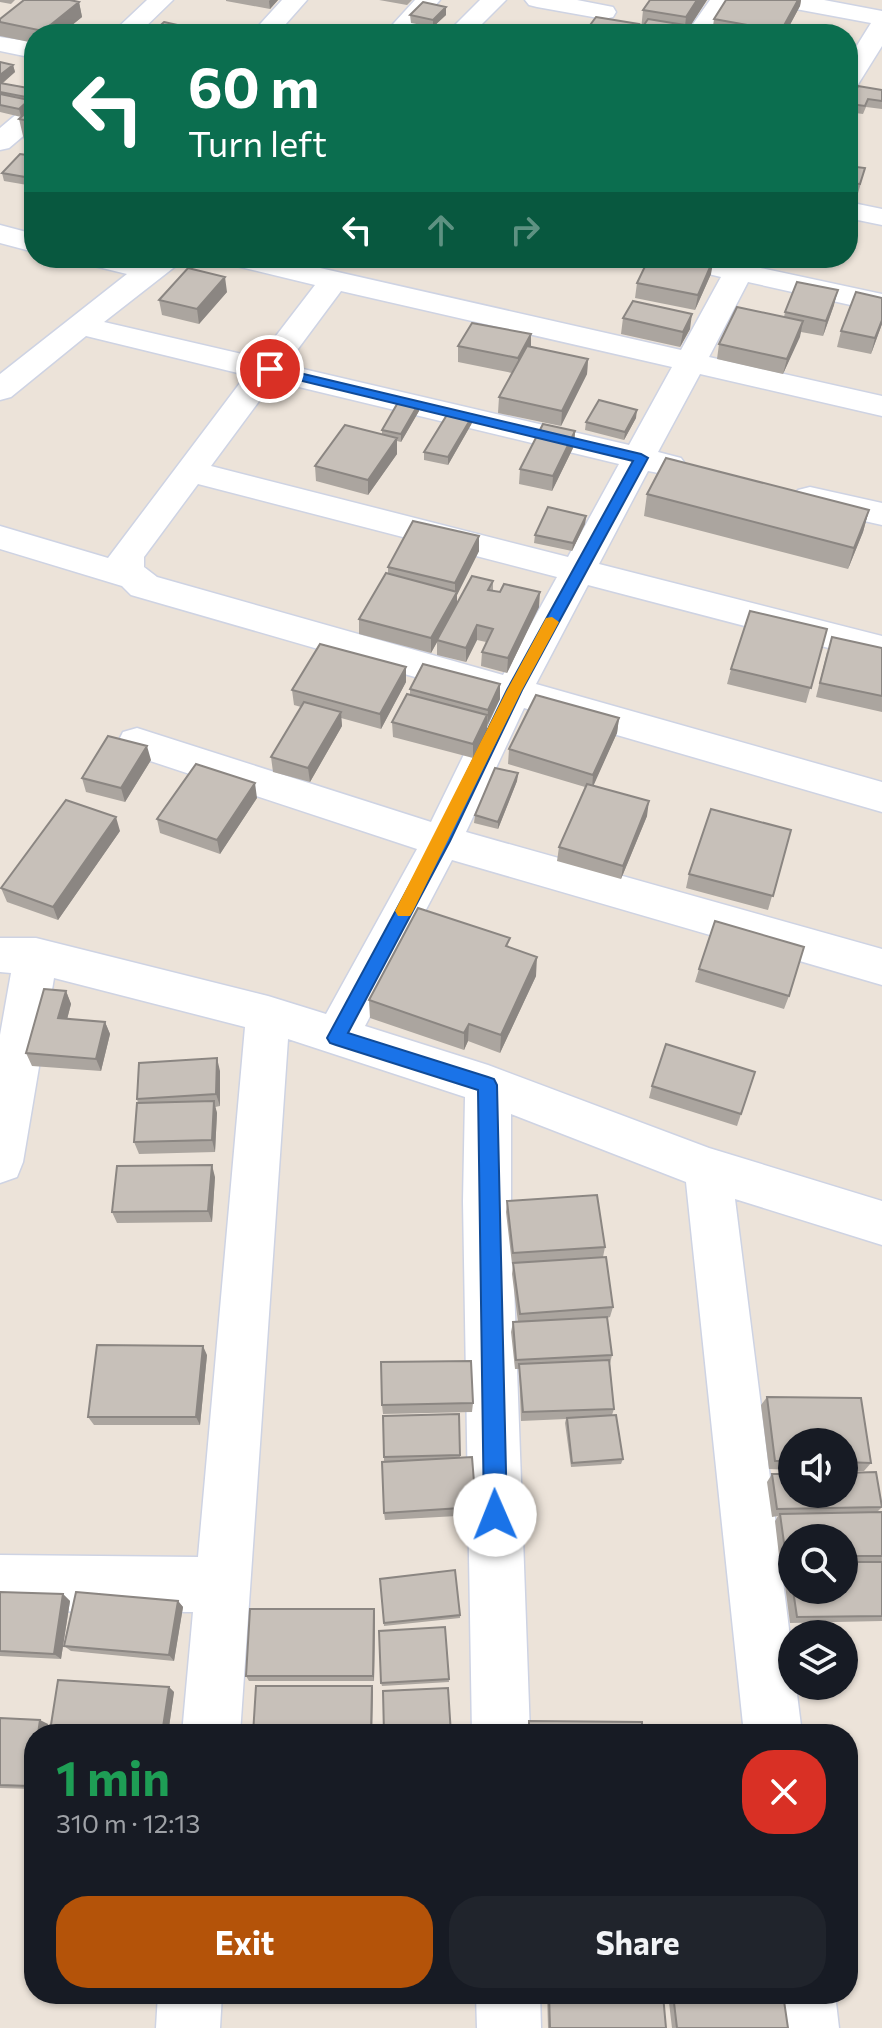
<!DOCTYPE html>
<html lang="en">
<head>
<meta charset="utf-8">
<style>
	body { margin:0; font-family:Commissioner,sans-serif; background:#20242c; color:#f1f3f6; height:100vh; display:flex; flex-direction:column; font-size:30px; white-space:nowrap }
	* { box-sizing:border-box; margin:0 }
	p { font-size:26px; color:#9ea1a6 }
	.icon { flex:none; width:44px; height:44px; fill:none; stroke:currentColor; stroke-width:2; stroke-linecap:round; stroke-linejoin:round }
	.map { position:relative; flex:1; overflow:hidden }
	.drawer { position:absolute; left:24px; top:1724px; width:834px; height:280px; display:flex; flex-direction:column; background:#171b24; border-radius:32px; box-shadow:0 2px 6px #0004 }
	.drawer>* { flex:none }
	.top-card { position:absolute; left:24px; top:24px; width:834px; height:244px; border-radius:32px; box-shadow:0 2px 6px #0004; background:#0b6e4f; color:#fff; overflow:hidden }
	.tools { position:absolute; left:778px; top:1428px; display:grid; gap:16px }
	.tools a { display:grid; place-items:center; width:80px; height:80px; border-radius:50%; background:#171b24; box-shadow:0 2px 6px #0004; font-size:40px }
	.pin { position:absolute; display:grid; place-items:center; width:68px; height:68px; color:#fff; margin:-34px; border:4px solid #fff; border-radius:50%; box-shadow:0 2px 8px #0007 }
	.me { position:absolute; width:88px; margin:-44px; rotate:359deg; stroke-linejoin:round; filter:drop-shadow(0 0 6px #0008) }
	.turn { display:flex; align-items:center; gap:28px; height:168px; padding:0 32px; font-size:36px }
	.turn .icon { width:104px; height:104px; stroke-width:2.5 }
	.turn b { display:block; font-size:56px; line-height:68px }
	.lanes { display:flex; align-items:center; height:76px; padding:0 32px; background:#0003; justify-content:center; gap:40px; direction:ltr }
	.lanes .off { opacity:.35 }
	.round { display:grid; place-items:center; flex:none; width:84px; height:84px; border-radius:32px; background:#20242c }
	.overview { display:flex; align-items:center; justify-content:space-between; height:136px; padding:0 32px }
	h1 { font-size:48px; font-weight:700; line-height:60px; color:#1e9e55 }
	.button { display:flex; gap:16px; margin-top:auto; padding:16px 32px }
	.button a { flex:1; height:92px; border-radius:32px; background:#b45309; color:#fff; font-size:32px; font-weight:700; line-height:92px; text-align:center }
	.button a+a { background:#20242c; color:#f1f3f6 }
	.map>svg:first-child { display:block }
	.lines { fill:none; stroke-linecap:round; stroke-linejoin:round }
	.minor-casing { stroke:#ced3e3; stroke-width:3 }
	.minor { fill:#fff; fill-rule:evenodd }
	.wall { fill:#aba59f; fill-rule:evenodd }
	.shaded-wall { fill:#8b8682 }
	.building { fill:#c7c0b9; stroke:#8b8682; stroke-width:2 }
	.route { fill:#1a73e8; stroke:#114b97; stroke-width:2 }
	.slow { fill:#f59e0b }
</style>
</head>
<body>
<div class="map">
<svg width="882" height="2028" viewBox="0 0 882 2028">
	<rect width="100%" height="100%" fill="#ece3d9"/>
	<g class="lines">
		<!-- minor casing -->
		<g class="minor-casing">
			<path id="minor" d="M147 0H173L138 34H111Z
				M282 0H307L277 34H251Z
				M415 0H440L410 34H384Z
				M480 0H506L472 34H446Z
				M525 0H577L613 7 616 12 613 17 604 19 537 7 529 5Z
				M710 0H734L710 34H686Z
				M773 0H824L882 11V46L857 86 848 89V60L871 23 785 7 777 5Z
				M0 37 34 42V58L0 51Z
				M34 105V127L9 148 0 150V128L25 107Z
				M848 202 882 209V225L848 218Z
				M0 225 34 234V252L0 243Z
				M81 258H132L145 261 149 258H181L177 265 104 322 259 358 315 285 228 264 223 258H276L681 350 721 277 667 264 662 258 730 261 731 258H761L756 267 882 294V312L748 282 709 357 882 396V416L700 374 658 452 681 458 686 465 681 472 669 475 648 471 599 564 882 636V662L588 585 536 684 882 782V812L524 708 466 832 882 949V985L452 860 365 1026 488 1065 709 1148 882 1201V1245L735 1199 792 1653V1686H796L802 1734H744L686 1182 511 1114V1201L530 1734H472L463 1201 465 1097 288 1039 240 1734H182L193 1612 0 1611V1555L198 1557 245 1027 54 978 23 1162 17 1177 0 1183V1035L11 973 0 972V938H36L268 996 326 1014 417 849 123 752 118 742 123 732 137 728 431 822 491 699 131 595 122 586 0 549V526L108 558 246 375 86 336 11 397 0 400V374L127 274 86 264ZM341 291 672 367 629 445 286 365ZM274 381 619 464 568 557 211 466ZM198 484 557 577 503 675 157 577 144 567V557Z
				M810 487 882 503V525L798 506 793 498 798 490Z
				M158 1994H222L220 2028H156Z
				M476 1994H540L541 2028H477Z
				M771 1994H835L839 2028H775Z"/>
		</g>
		<!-- minor -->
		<use href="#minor" class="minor"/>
	</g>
	<!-- wall -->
	<path class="wall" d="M0 0H15L11 4 0 2Z
		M226 0H278L270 9 226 1Z
		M379 0H412L407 5Z
		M650 0H707L685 34H638L641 30 643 10Z
		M726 0H801L800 6 785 34H712L714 19Z
		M79 2 82 17 61 34H34V43L0 36V19Z
		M446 7V15L433 27 411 23 410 15Z
		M0 62 13 65 15 72 2 84 34 89 32 106 30 105V108L21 117 0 112Z
		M882 90V109L866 107 863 114 848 112 850 104Z
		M34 106V142L24 140 19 119Z
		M34 156V189L33 186 4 181 2 173Z
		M848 166 861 183 856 200 848 198Z
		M711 274 695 310 635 298 637 283Z
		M227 292 199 324 162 315 159 300Z
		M882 298V324L871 354 837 347 841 331Z
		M834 305 823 336 801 332 783 374 717 359 719 344 784 317 785 312Z
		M623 318 690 329 680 347 621 334Z
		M531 334V347L588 359 587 374 561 426 498 413 499 397 512 373 458 362V346Z
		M419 403V411L401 442 397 441V454L368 495 316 481 315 466 382 434V430Z
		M636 418 624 440 585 430 586 422Z
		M472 423 448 465 424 460V452Z
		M575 431 574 446 552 491 519 484 520 469Z
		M647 494 869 510 863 532 848 569 644 516Z
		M586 516 585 524 572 551 534 543 535 535Z
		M479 536V551L457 595V604L493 581V591L539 607 507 673 481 666 482 652 486 642 477 640 466 662 437 655V641L431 653 359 634V619L388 574V567Z
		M827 629 806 703 727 684 731 669Z
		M882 648V712L816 697 827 652Z
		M406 682 381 729 341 718 342 726 310 782 273 772 271 757 301 707 294 705 292 690Z
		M410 689 500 699 473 758 393 737 392 722 410 694Z
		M619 718 617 733 593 785 647 816 621 879 557 861 559 847 585 787 508 764 509 749Z
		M151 760 125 802 86 792 82 778Z
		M518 773 517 781 498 829 474 823 475 815Z
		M257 798 220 854 160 833 157 819Z
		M791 830 768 910 686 888 689 874Z
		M120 831 58 920 7 902 1 888Z
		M509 947 536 976 500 1053 468 1041 464 1050 370 1018 369 1000Z
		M699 969 789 996 784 1009 695 982Z
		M66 991 71 1004 67 1019 105 1022 110 1034 101 1071 32 1066 26 1053Z
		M220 1071V1106L215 1107 217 1113 215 1152 139 1154 134 1142 138 1103 137 1099Z
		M755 1072 737 1126 649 1098 652 1086Z
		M215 1177 212 1222 117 1223 112 1212Z
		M507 1201 605 1247 603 1257 613 1307 610 1317 607 1318 612 1355 610 1364 614 1409 612 1415 623 1459 621 1464 571 1467 565 1423 566 1419 521 1421 519 1369H515L511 1332 513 1322H518L512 1274 513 1264H512L506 1212Z
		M207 1355 200 1425H94L88 1417Z
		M767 1397 861 1398 871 1463 864 1471H844V1442H792V1470L769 1469 761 1405Z
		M473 1403 472 1412 383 1414 382 1405Z
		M459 1414 460 1458 476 1507 475 1515 385 1520 384 1513 413 1461H384V1457Z
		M772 1474 882 1507 877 1512H882V1621L790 1623 783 1570 788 1564H780L775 1521 778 1516 772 1517 767 1482ZM792 1538H844V1590H792Z
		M380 1579 460 1615V1618L384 1626Z
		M0 1592 63 1594 70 1601 61 1659 0 1656Z
		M178 1601 183 1607 174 1661 71 1651 64 1646Z
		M374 1609 375 1615 374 1681H249L246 1676Z
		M445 1627 449 1682 382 1686 381 1683Z
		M169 1687 174 1692 168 1734H56L50 1731Z
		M0 1718 48 1724 46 1734H34V1789L0 1788Z
		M547 1994 663 1995 666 2028H548Z
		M668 1994H783L788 2028H672Z"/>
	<!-- shaded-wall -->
	<path class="shaded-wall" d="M270 0H278L270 9 269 1Z
		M697 0H707L685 34H680L685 26 686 17Z
		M798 0H801L800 6 785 34H780L781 31Z
		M79 2 82 17 61 34H44L43 31Z
		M446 7V15L433 27V20Z
		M13 65 15 72 0 85V75Z
		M34 95V104L32 106 31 98Z
		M29 100 30 108 21 117 19 109Z
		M714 258 711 274 695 310 698 295Z
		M225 277 227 292 199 324 197 309Z
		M838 290 834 305 823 336 826 321Z
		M692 314 690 329 680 347 683 332Z
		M882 320V324L871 354 875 338Z
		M803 321 800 337 783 374 787 359Z
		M531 334V350L518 374V358Z
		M588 359 587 374 561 426 562 411Z
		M419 403V411L401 442V434Z
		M637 410 636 418 624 440 625 432Z
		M473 415 472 423 448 465V457Z
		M575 431 574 446 552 491 553 476Z
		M397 438V454L368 495V480Z
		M869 510 863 532 848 569 854 548Z
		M586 516 585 524 572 551 573 543Z
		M479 536V551L457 595V607L431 653V638L455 594V583Z
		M540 592 539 607 507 673 508 658Z
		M477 625V640L466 662V648Z
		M406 667V682L381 729 380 714Z
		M500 684V699L487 725 488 710Z
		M341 712 342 726 310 782 308 768Z
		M487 715V729L473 758V744Z
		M619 718 617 733 592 789 593 775Z
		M147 746 151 760 125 802 121 788Z
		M518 773 517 781 498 829V822Z
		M255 783 257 798 220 854 217 840Z
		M649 801 647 816 621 879 623 866Z
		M116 817 120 831 58 920 53 907Z
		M537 957 536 976 500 1053 501 1035Z
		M66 991 71 1004 64 1031 58 1018Z
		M105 1022 110 1034 101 1071 96 1059Z
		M469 1024 468 1041 464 1050V1033Z
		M217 1058 220 1071V1106L216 1094Z
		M214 1101 217 1113 215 1152 212 1140Z
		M212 1165 215 1177 212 1222 208 1211Z
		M203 1346 207 1355 200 1425 196 1417Z
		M63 1594 70 1601 61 1659 54 1654Z
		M178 1601 183 1607 174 1661 169 1655Z
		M374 1609 375 1615 374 1681 373 1676Z
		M372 1686 373 1691 372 1734H371Z
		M169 1687 174 1692 168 1734H162Z
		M40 1720 48 1724 46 1734H38Z
		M34 1762V1787L30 1786Z"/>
	<!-- building -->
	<path class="building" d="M24 0H70L79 2 43 31 0 22V19Z
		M650 0H697L686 17 643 10Z
		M726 0H798L781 31 714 19Z
		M423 2 446 7 433 20 410 15Z
		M596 17 639 24 633 34H599L585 32Z
		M648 19 685 25 680 34H638Z
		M164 22 191 28 184 34H151Z
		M0 62 13 65 0 75Z
		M0 83 34 89V95L31 98 0 92Z
		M858 86 882 90V101L868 99 865 106 850 104Z
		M0 94 29 100 19 109 0 105Z
		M34 106V122L19 119Z
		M20 154 34 156V170L30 174 31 178 2 173Z
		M848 166 865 168 860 184 848 183Z
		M649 258H714L698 295 637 283Z
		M188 268 225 277 197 309 159 300Z
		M797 282 838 290 826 321 785 312Z
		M856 292 882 298V320L875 338 841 331Z
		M633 301 692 314 683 332 623 318Z
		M737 307 803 321 787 359 719 344Z
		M472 323 531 334 518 358 458 346Z
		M527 346 588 359 562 411 499 397Z
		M400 399 419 403 401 434 382 430Z
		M599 400 637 410 625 432 586 422Z
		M450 410 473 415 448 457 424 452Z
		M543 424 575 431 553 476 520 469Z
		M345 425 397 438 368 480 315 466Z
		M666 458 869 510 854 548 647 494Z
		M548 507 586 516 573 543 535 535Z
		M413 521 479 536 455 583 388 567Z
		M386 573 457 592 431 638 359 619Z
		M472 576 493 581 488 590 500 592 504 584 540 592 508 658 482 652 493 629 477 625 466 648 437 640Z
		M750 611 827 629 811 688 731 669Z
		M832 637 882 648V696L820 683Z
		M320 644 406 667 380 714 292 690Z
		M423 664 500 684 488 710 410 689Z
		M407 694 487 715 473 744 392 722Z
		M536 695 619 718 593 775 509 749Z
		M304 702 341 712 308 768 271 757Z
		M108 736 147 746 121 788 82 778Z
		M196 764 255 783 217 840 157 819Z
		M495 768 518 773 498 822 475 815Z
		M587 784 649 801 623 866 559 847Z
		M66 800 116 817 53 907 1 888Z
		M711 809 791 830 773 896 689 874Z
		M418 908 510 938 506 946 537 957 501 1035 469 1024 464 1033 369 1000Z
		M715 921 804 947 789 996 699 969Z
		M44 989 66 991 58 1018 105 1022 96 1059 26 1053Z
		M666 1044 755 1072 741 1114 652 1086Z
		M217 1058 216 1094 137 1099 139 1063Z
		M214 1101 212 1140 134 1142 137 1103Z
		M212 1165 208 1211 112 1212 117 1166Z
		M597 1195 605 1247 513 1253 507 1201Z
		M606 1257 613 1307 520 1314 513 1263Z
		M607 1317 612 1355 516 1360 513 1322Z
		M97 1345 203 1346 196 1417H88Z
		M609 1360 614 1409 523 1412 519 1364Z
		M471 1361 473 1403 382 1405 381 1362Z
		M767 1397 861 1398 871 1463 844 1462V1442H792V1461H775Z
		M459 1414 460 1455 384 1457 383 1416Z
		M616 1415 623 1459 572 1463 567 1418Z
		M472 1457 476 1507 384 1513 382 1462Z
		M876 1472 882 1507 777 1509 772 1474H792V1494H844V1473Z
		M882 1512V1556H844V1538H792V1557H786L780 1514Z
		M844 1562H882V1616L797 1617 793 1590H844Z
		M789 1563H792V1585Z
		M455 1570 460 1615 384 1623 380 1579Z
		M0 1592 63 1594 54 1654 0 1651Z
		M76 1592 178 1601 169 1655 64 1646Z
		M250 1609H374L373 1676H246Z
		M445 1627 449 1679 381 1683 379 1631Z
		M58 1680 169 1687 162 1734H111L50 1731Z
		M256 1686H372L371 1734H253Z
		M448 1688 451 1734H384L383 1691Z
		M0 1718 40 1720 38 1734H34V1762L30 1786 0 1785Z
		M529 1721 642 1722V1734H529Z
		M549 1994 663 1995 666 2028H550Z
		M673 1994H783L788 2028H677Z"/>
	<!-- route -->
	<path class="route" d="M270 366 641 454 648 458 522 690 450 841 348 1033 488 1077 494 1079 497 1085 507 1515 503 1522 495 1526 488 1522 484 1515 478 1090 336 1045 330 1043 327 1038 434 840 507 690 633 461 265 372V367Z"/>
	<!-- slow -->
	<path class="slow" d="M552 617 559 622 522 690 413 911 410 916H398L395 911 507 690 546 618Z"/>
</svg>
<div class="tools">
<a><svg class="icon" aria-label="sound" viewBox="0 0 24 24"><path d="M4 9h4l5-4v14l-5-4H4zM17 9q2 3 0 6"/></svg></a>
<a><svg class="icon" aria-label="search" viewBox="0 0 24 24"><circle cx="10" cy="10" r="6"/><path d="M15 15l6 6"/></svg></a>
<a><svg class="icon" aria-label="layers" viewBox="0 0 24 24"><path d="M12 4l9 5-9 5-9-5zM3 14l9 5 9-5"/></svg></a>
</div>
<div class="pin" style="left:270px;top:369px;background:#d93025"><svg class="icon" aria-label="arrive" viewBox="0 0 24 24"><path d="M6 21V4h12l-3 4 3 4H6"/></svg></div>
<svg class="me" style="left:495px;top:1515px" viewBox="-20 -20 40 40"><circle r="19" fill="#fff"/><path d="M0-13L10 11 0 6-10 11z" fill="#1a73e8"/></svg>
<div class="top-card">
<div class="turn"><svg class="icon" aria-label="left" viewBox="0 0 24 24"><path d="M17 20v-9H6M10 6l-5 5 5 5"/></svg><div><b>60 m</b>Turn left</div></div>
<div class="lanes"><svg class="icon" aria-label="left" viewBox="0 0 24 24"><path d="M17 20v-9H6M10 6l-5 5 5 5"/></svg><svg class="icon off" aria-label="ahead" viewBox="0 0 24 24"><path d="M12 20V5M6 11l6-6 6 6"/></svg><svg class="icon off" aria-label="right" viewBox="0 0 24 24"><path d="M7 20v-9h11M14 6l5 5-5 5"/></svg></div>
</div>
<section class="drawer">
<div class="overview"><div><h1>1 min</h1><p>310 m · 12:13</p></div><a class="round" style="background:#d93025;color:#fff"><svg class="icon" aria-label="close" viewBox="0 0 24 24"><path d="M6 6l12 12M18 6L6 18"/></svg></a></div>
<div class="button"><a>Exit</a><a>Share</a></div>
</section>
</div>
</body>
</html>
